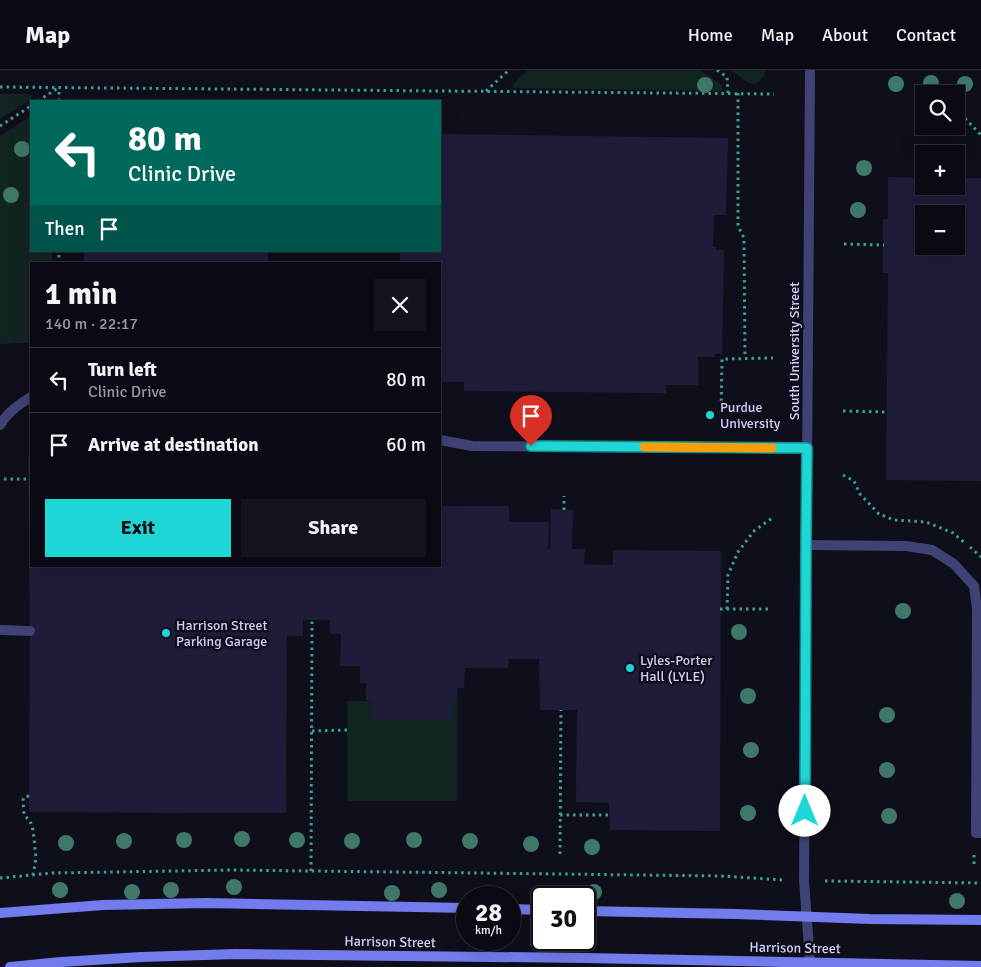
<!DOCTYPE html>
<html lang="en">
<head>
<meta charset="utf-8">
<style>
	body { margin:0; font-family:Signika,sans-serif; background:#14131d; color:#f1f3f6; height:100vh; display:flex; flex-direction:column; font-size:19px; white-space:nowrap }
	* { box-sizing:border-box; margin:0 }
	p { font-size:16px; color:#9a9aa0 }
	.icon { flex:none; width:28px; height:28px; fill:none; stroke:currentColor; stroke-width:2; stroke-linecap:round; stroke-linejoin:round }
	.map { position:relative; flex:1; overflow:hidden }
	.sheet { position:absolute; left:30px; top:192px; width:411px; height:305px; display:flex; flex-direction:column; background:#0b0a14; border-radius:0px; box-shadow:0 5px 20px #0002,0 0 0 1px #2b2b34 }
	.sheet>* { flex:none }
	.hud { position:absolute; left:30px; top:30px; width:411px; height:152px; border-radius:0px; box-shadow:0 5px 20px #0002,0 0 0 1px #2b2b34; background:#00695c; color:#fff; overflow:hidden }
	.controls { position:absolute; left:915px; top:15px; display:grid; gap:10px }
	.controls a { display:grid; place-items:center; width:50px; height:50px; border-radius:0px; background:#0b0a14; box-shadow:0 5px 20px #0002,0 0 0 1px #2b2b34; font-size:25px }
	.speed { position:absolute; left:456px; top:816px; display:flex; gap:10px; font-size:25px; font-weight:700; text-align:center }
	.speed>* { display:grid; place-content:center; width:65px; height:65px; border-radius:50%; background:#0b0a14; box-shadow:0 5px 20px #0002,0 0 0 1px #2b2b34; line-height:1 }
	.speed small { font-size:12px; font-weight:400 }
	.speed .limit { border:2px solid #111; border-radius:8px; background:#fff; color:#111 }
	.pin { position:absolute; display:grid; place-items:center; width:42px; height:42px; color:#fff; margin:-51px -21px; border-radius:50% 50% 50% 0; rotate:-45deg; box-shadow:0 0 5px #0007 }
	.pin .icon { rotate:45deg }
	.me { position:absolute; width:55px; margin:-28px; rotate:0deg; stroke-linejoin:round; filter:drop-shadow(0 0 4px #0008) }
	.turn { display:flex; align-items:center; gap:18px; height:105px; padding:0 15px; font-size:22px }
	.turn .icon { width:65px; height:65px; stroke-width:2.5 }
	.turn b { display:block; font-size:35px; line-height:42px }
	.then { display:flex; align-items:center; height:48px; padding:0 15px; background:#0003; gap:10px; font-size:19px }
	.round { display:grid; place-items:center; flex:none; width:52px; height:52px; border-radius:0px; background:#14131d }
	.head { display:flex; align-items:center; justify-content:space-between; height:85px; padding:0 15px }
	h1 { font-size:30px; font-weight:700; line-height:38px }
	.action { display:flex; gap:10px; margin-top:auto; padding:10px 15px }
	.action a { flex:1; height:58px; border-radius:0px; background:#1ed6d5; color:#111; font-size:20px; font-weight:700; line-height:58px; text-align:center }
	.action a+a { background:#14131d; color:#f1f3f6 }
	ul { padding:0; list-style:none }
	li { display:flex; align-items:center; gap:15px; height:65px; padding:0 15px; border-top:1px solid #2b2b34 }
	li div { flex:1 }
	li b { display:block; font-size:19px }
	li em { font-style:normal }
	header { display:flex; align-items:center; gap:30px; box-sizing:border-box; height:70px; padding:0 25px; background:#0b0a14; border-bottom:1px solid #2b2b34 }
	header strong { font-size:24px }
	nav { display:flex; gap:28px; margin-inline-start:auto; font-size:18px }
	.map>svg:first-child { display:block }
	.green { fill:#122422 }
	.building { fill:#1f1c3a; fill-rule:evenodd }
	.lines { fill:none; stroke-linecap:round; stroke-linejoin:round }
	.path { stroke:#3c9f8f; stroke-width:3; stroke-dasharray:2.5 4; stroke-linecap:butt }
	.lane { stroke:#3f4274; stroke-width:10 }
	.street { stroke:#3f4274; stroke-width:10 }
	.secondary { stroke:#727cec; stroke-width:10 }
	.tree { fill:#3f7769 }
	.route-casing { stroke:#148b8a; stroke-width:12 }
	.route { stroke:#1ed6d5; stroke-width:9 }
	.slow { stroke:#f59e0b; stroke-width:9 }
	.poi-dot { fill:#1ed6d5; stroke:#0f0e1b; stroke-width:2 }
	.labels { text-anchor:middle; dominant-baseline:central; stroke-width:5; stroke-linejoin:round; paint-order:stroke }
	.street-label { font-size:14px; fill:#cfcff8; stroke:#0f0e1b }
	.poi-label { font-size:14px; fill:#cfcff8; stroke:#0f0e1b; text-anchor:start }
</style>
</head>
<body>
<header>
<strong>Map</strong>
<nav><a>Home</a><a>Map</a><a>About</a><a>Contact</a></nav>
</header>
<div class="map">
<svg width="981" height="897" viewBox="0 0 981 897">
	<rect width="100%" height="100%" fill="#0f0e1b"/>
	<!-- green -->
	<path class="green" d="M528 0H700L722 15V21L513 18V14Z
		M731 0H765V5L760 11 754 14 747 12Z
		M0 24H29L32 26 31 30 0 49Z
		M31 46V181H52V194H31V273L0 274V66Z
		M452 630H457V731H347V631H372L373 649H451Z"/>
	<!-- building -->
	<path class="building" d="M440 64 728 68 726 145H714L713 177H716V180H724L722 284H715V287H698V315H666V323L464 321V312H440V194H400V181H440Z
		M888 107 924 108V116H956V108H981V411L886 410 888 203H883V149H888ZM924 144H956V176H924Z
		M84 181H268V194H84Z
		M31 384V496H440V436H509V452H549L548 479H550L551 439 573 440 572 479H585L584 494 613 495V480L721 481 720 761 610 760 609 733 576 732 577 640H540L539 589H509L508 598H465L464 618H457V630H452V649H372V631L366 630V613H360V596H340L341 564H330V550H303V566H287L286 743 29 742 30 561 28 387Z"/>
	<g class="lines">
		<!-- path -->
		<path class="path" d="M717 0 727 7 728 23
			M0 17 774 24
			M486 21 509 0
			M738 23V156L744 168 745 288
			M38 31 58 18
			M59 31V18
			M956 39 981 65
			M0 56 31 36
			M844 174 884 175
			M59 194V181
			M843 341 886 342
			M721 344 722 289 773 288
			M843 405 854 411 860 424 879 444 894 450 926 452 953 463 965 473
			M4 409H28
			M564 440V426
			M970 477 981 487
			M720 539H770
			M727 539 728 505 738 482 754 461 772 448
			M312 661 347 660
			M29 726 24 727 23 730 24 745 30 751 33 760 36 788 33 805
			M560 745H609
			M560 784 561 640
			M974 794V785
			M311 801 312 550
			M0 808 53 803 231 800 721 806 784 810
			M825 811 981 813"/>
		<!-- lane -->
		<path class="lane" d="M806 475 906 476 932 480 954 494 974 516 977 539 976 763H981
			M0 560 30 561"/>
		<!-- street -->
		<path class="street" d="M810 0 804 810 810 892
			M0 355C7 343 19 334 31 327
			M440 370 472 376 807 378"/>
		<!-- secondary -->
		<path class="secondary" d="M510 839 542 840
			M585 841 736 844 870 849 981 850
			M0 843 103 835 207 833 468 838
			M10 897 61 892 141 887 236 884 586 888 981 896"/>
	</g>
	<!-- trees -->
	<g class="tree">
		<circle cx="931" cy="13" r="8"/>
		<circle cx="896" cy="14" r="8"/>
		<circle cx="965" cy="14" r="8"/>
		<circle cx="705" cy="15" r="8"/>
		<circle cx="22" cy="79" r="8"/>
		<circle cx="864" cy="98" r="8"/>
		<circle cx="11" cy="125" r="8"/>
		<circle cx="858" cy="140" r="8"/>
		<circle cx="903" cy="541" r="8"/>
		<circle cx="739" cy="562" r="8"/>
		<circle cx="748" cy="626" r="8"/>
		<circle cx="887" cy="645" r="8"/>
		<circle cx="751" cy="680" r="8"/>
		<circle cx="887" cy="700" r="8"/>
		<circle cx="748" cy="743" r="8"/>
		<circle cx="889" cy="746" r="8"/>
		<circle cx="242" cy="769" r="8"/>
		<circle cx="184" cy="770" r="8"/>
		<circle cx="297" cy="770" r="8"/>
		<circle cx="414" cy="770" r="8"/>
		<circle cx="124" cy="771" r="8"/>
		<circle cx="352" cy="771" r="8"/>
		<circle cx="470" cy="771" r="8"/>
		<circle cx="66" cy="773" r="8"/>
		<circle cx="531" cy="774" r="8"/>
		<circle cx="592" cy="777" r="8"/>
		<circle cx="234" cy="817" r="8"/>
		<circle cx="60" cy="820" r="8"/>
		<circle cx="171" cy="820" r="8"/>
		<circle cx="439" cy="820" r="8"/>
		<circle cx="132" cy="822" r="8"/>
		<circle cx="594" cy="822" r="8"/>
		<circle cx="392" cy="823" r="8"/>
		<circle cx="957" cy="831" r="8"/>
	</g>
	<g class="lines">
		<!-- route casing -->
		<g class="route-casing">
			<path id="route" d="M531 376 807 378 806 475 805 741"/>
		</g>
		<!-- route -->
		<use href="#route" class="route"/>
		<!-- slow -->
		<path class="slow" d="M644 377 772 378"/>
	</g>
	<!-- markers -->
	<g class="poi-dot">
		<circle cx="710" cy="345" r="5"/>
		<circle cx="166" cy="563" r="5"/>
		<circle cx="630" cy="598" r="5"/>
	</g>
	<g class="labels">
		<!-- street labels -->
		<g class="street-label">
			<text transform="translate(794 281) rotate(-90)">South University Street</text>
			<text transform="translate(390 872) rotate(1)">Harrison Street</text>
			<text transform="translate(795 878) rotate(1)">Harrison Street</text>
		</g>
		<!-- poi labels -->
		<g class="poi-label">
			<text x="720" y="337">Purdue<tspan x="720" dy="16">University</tspan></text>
			<text x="176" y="555">Harrison Street<tspan x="176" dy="16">Parking Garage</tspan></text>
			<text x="640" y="590">Lyles-Porter<tspan x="640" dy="16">Hall (LYLE)</tspan></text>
		</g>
	</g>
</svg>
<div class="controls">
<a><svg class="icon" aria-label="search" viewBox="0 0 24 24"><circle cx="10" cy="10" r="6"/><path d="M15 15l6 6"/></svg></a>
<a>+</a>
<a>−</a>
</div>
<div class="speed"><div>28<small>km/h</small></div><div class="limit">30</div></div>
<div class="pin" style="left:531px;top:376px;background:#d93025"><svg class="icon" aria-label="arrive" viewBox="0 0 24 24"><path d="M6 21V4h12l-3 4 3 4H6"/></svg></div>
<svg class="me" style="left:805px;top:741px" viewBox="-20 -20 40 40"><circle r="19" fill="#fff"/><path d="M0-13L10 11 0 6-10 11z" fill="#1ed6d5"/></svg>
<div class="hud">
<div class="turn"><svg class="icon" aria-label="left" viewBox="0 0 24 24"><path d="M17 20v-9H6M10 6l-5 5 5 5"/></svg><div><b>80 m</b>Clinic Drive</div></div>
<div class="then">Then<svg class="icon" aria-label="arrive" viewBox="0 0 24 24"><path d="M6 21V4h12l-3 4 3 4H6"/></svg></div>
</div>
<section class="sheet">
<div class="head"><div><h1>1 min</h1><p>140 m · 22:17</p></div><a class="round"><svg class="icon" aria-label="close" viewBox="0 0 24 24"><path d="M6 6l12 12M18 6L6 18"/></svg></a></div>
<ul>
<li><svg class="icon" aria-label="left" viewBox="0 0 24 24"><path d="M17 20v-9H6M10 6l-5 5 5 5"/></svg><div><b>Turn left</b><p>Clinic Drive</p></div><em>80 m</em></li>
<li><svg class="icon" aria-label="arrive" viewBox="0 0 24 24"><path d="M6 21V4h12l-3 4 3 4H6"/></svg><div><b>Arrive at destination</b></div><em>60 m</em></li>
</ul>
<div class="action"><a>Exit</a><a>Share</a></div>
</section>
</div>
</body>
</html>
